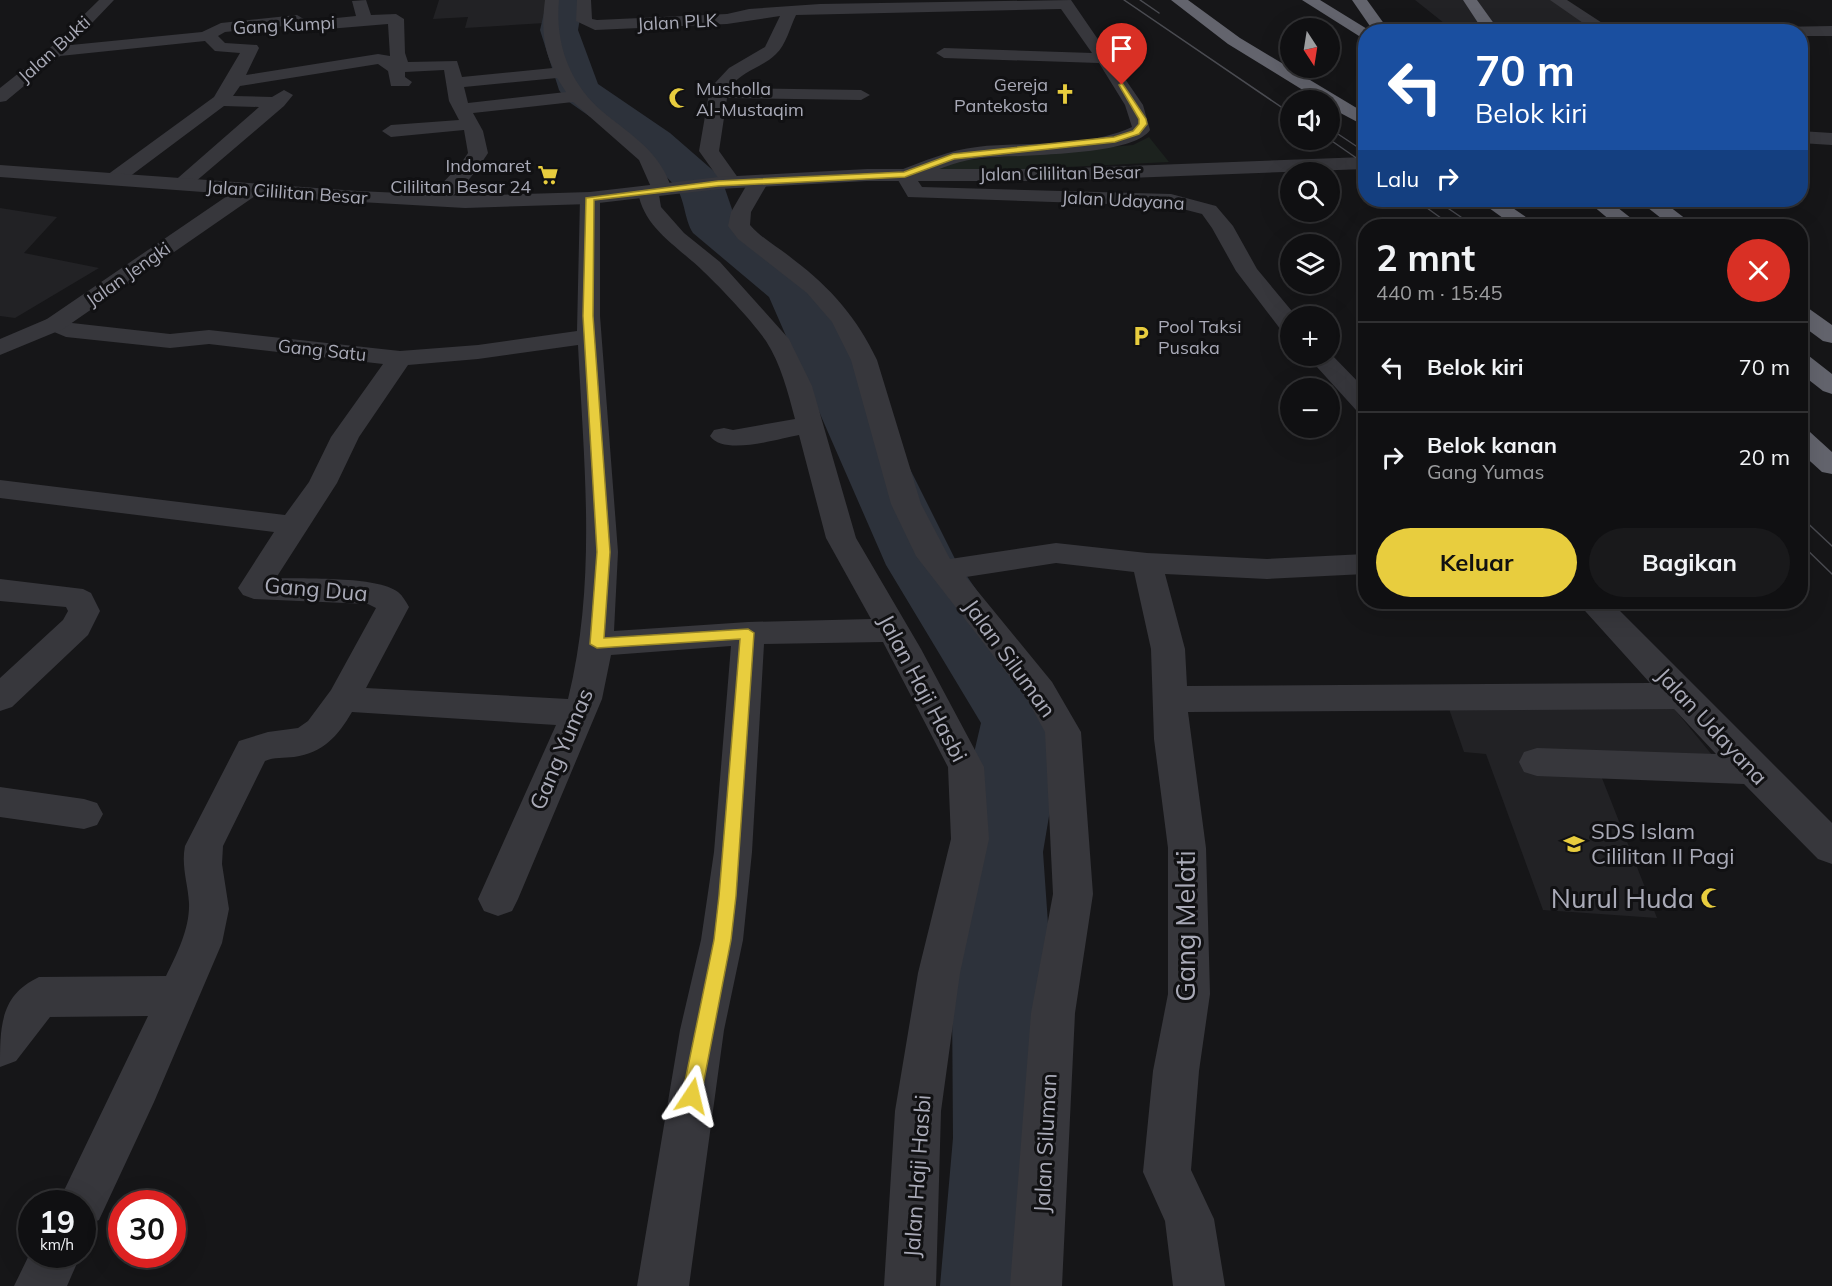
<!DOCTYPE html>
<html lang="id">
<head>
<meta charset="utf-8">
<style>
	body { margin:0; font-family:Mulish,sans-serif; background:#19191b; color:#f1f3f6; height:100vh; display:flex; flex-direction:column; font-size:22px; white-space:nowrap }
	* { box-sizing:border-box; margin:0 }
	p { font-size:20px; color:#9c9d9f }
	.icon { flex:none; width:33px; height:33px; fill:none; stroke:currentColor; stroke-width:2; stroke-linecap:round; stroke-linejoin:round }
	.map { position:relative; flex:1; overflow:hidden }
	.side { position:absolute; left:1358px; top:219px; width:450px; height:390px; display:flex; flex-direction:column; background:#101012; border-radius:24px; box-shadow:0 6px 24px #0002,0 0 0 2px #303032 }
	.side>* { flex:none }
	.hud { position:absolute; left:1358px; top:24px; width:450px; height:183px; border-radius:24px; box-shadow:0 6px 24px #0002,0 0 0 2px #303032; background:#1a4fa0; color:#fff; overflow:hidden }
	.needle { width:39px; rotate:168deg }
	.controls { position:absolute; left:1280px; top:18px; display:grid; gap:12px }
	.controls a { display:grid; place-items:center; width:60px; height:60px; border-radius:50%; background:#101012; box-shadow:0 6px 24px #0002,0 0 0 2px #303032; font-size:30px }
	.speed { position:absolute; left:18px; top:1190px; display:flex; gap:12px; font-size:30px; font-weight:700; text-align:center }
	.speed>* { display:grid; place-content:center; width:78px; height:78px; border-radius:50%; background:#101012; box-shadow:0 6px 24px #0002,0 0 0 2px #303032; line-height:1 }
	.speed small { font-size:15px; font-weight:400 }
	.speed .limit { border:9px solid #d22; background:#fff; color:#111 }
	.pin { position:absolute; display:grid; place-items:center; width:51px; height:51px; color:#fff; margin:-62px -26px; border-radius:50% 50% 50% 0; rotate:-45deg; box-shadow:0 0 6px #0007 }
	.pin .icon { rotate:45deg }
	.me { position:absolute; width:66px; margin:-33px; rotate:10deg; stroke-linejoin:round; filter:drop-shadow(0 0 4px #0008) }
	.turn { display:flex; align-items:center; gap:21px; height:126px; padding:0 18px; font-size:27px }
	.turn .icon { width:78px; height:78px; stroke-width:2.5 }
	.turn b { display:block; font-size:42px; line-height:51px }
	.then { display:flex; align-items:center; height:57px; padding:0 18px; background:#0003; gap:12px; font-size:22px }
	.round { display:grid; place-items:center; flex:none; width:63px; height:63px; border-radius:32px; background:#19191b }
	.headline { display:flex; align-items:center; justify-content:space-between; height:102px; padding:0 18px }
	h1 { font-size:36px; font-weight:700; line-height:45px }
	.button { display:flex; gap:12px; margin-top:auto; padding:12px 18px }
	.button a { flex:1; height:69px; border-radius:36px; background:#e8cd3e; color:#111; font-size:24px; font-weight:700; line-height:69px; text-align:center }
	.button a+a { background:#19191b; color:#f1f3f6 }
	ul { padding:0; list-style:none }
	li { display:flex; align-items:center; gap:18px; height:90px; padding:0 18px; border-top:2px solid #303032 }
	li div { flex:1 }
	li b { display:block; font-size:22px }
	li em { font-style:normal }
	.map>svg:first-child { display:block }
	.built { fill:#222225 }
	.green { fill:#1c221e }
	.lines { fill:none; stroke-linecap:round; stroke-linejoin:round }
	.river { fill:#2d323b; fill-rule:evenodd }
	.minor { fill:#37373c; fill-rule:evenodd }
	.tertiary { fill:#37373c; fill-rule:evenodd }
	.motorway { fill:#63646d; fill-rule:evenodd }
	.tram { stroke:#4a4b51; stroke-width:1.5 }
	.route { fill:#e8cd3e; stroke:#978528; stroke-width:1.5 }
	.labels { text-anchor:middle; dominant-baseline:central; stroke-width:6; stroke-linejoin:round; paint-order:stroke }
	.far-street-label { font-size:18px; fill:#a9aab7; stroke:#111113 }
	.far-poi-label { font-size:18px; fill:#a9aab7; stroke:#111113; text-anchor:end }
	.street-label { font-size:22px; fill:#a9aab7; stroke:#111113 }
	.poi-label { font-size:22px; fill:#a9aab7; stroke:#111113; text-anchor:start }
	.near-poi-label { font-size:27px; fill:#a9aab7; stroke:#111113; text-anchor:end }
	.near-street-label { font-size:27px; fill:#a9aab7; stroke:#111113 }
</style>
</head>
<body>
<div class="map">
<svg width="1832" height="1286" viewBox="0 0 1832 1286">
	<rect width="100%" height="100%" fill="#161618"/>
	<!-- built -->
	<path class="built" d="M439 0H548L545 23 465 28 468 17 433 19Z
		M1415 0H1561L1615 31H1454Z
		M0 208 57 217 24 253 99 268 15 318 0 316Z
		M1447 703 1671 705 1731 778 1600 773 1657 918 1543 910 1486 754 1464 752Z"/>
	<!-- green -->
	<path class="green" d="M1149 137 1169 162 923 174 958 161 1133 145Z"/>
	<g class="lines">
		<!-- river -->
		<path class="river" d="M547 0H583L578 30 598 84 670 133 716 173 723 183 734 215 812 277 820 289 955 559 1052 699 1065 721 1043 852 1063 1138 1060 1286H940L953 1138 951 852 981 723 886 565 769 297 693 233C684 219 685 198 675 186 644 151 602 126 565 99L559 90 540 30Z"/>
		<!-- minor -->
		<path class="minor" d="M99 0H114L71 45 202 32 221 23 297 15 307 21 356 16 352 1 366 0 371 15 396 14 404 19 405 53 408 62 457 61 462 77 553 68C542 45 542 24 545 0H559C555 43 569 83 603 112 632 136 661 152 672 190L669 194 659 195 661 207 684 233 720 262 789 339 812 386 856 538 921 649 984 767 989 839 960 973 941 1111 936 1286H884L895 1111 918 973 951 839 948 767 883 642 764 644 752 852 743 940 724 1030 689 1286H637L680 1030 701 940 714 852 731 646 611 655 602 699 518 899 512 911 498 916 484 911 478 899 556 725 352 712C337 737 324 752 294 757 284 758 274 757 265 761L223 846 222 864 229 909 222 943 154 1102 99 1220 82 1227V1203H58L148 1016 50 1017 16 1061 0 1067C0 1027 0 995 39 977L166 976C177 954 190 928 189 903 188 884 181 866 185 846L239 741 268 732 298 728 308 721 331 690 376 608 368 604 254 599 243 595 238 588 274 532 0 498V480L285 515 309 482 331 437 383 364 209 344 170 348 66 337 47 329 43 324 47 319 55 317 72 323 170 334 209 330 400 351 478 345 577 331 580 198 583 194H597L600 198V316L618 552 614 631 748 622 871 619 826 538 799 435C777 439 724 456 710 436L714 430 724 428 733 430 795 419C788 393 781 364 766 341 754 323 721 288 704 272 679 247 644 229 638 192L641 188 651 187 639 160 573 102 473 113 483 131 488 153C477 170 450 210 429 204L426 200 460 165 468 153 464 130 391 137 382 131 391 125 459 120 449 101 444 70 405 72V77L412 82 409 86H391L388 71 378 64 240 86 233 96 272 97 284 90 293 95 284 106 188 188H174L171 184 259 107 224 106 121 183H107L104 179 107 175 214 97 240 53 215 51 205 41 60 56 6 101 0 102V88L49 49ZM388 24 390 56 378 54 246 75 259 48 257 45 225 43 218 36 225 32 294 25 304 31ZM557 78 566 92 468 103 464 87ZM578 345C584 466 597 581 568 699L366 688 409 607C406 602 403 596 398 592 377 576 304 579 276 578L337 483 359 437 408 365 478 359Z
			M577 0H591L592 19 597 20 727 14 749 9 820 4 1071 0 1143 105 1150 130C1131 158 1009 154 974 159 954 162 935 171 916 178L922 187 1171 194 1216 206 1233 226 1257 269 1296 316H1290V332L1281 330 1236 271 1212 228 1202 214 1171 206 908 197 895 175 898 171C924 161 950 150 977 147 1028 141 1084 149 1132 127L1125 105 1099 63 944 58 936 53 944 48 1092 53 1061 9 796 15C790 27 786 45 776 54 762 68 741 71 730 88L861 90 870 95 861 100 727 98 719 151 741 182 738 186H724L699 151 709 93 714 84 729 68 765 47 780 16 727 24 595 30 576 21Z
			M1550 0H1567L1616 32H1596Z
			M1832 26V36H1800V32H1770L1778 27Z
			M759 175 766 177 769 181 751 212 750 225C762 239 780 248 794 260 831 288 857 318 877 360L921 504 950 559 1056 543 1147 553 1267 559 1365 554V574L1267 579 1165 574 1185 649 1187 686 1650 683 1577 602H1611L1832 823V864L1818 859 1744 784 1537 776 1524 772 1519 762 1524 752 1537 748 1716 754 1674 709 1188 712 1206 848 1210 994 1199 1071 1191 1170 1214 1219 1225 1286H1173L1165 1221 1143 1172 1153 1071 1168 994V848L1154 739 1151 649 1134 572 1056 563 966 577 1052 682 1081 732 1093 894 1075 1013 1062 1286H1010L1031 1013 1053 894 1045 732 1027 699 916 556 891 504 851 360 832 322 807 293 738 239 728 226 731 212 749 181 752 177Z
			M1329 352 1365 389V412L1356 410 1307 356H1329Z
			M0 579 83 589 91 593 100 611 88 635 12 707 0 711V678L63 620 68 611 66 607 0 601Z
			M0 787 84 799 97 803 103 814 97 825 84 829 0 817Z
			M32 1249V1254H81L67 1286H14Z"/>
		<!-- tertiary -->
		<path class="tertiary" d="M1800 131 1832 133V145L1800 143Z
			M1365 157V169L1050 181H867L719 189 590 204 465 208 255 196 63 329 0 355V339L47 319 230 194 0 177V165L358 191 465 196 590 192 719 177 867 169H1050Z"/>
		<!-- motorway -->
		<path class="motorway" d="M1171 0H1188L1240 38 1365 113V126L1329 107V100H1319L1228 44Z
			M1302 0H1320L1372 32H1365V38L1359 36Z
			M1352 0H1367L1390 32H1374Z
			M1463 0H1477L1500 32H1484Z
			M1478 200H1501L1539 226H1514Z
			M1586 200H1608L1641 226H1617Z
			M1638 200H1661L1695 226H1671Z
			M1800 306 1808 308 1832 325V343L1823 341 1800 324Z
			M1800 353 1809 356 1832 374V394L1823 391 1800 373Z
			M1800 430 1810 432 1832 452V474L1822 472 1800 452Z"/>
		<!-- tram -->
		<path class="tram" d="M1124 0 1290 113
			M1140 0 1159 13
			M1329 128 1365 152
			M1329 139 1365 164
			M1416 200 1452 226
			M1436 200 1474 226
			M1800 516 1832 546
			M1800 543 1832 574"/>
	</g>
	<!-- route -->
	<path class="route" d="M1122 83 1146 119 1147 124 1139 134 1115 142 954 159 905 177 718 186 594 200 593 316 610 552 604 638 748 629 754 633 736 896 731 940 701 1096 698 1102 692 1105 685 1102 682 1096 714 940 719 896 740 639 597 648 590 644 597 552 583 316 586 198 718 181 904 172 953 154 1114 137 1133 131 1139 124V119L1119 85Z"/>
	<!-- icons -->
	<defs>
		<g id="church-bare" transform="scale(1.62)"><path d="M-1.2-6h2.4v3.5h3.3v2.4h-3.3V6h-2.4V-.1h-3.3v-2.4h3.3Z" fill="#e8cd3e" stroke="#111113" stroke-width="2.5" paint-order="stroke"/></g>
		<g id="mosque-bare" transform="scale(1.62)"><path d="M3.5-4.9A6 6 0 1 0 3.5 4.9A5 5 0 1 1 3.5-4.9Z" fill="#e8cd3e" stroke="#111113" stroke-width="2.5" paint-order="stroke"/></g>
		<g id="supermarket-bare" transform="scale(1.62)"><path d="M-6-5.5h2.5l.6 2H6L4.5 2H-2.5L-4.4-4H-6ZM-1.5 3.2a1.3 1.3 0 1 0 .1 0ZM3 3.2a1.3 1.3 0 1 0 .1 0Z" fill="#e8cd3e" stroke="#111113" stroke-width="2.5" paint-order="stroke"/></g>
		<g id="parking-bare" transform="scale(1.62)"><path d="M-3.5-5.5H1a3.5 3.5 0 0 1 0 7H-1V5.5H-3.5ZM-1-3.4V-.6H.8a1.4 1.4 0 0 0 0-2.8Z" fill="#e8cd3e" stroke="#111113" stroke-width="2.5" paint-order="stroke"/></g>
		<g id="school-bare" transform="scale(1.62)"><path d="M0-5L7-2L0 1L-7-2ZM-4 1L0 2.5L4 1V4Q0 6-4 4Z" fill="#e8cd3e" stroke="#111113" stroke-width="2.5" paint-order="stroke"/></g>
	</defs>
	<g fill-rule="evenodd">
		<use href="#church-bare" x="1065" y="94"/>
		<use href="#mosque-bare" x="679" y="98"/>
		<use href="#supermarket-bare" x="548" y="175"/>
		<use href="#parking-bare" x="1141" y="336"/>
		<use href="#school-bare" x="1574" y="844"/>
		<use href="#mosque-bare" x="1711" y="898"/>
	</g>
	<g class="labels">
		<!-- far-street labels -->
		<g class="far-street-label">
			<text transform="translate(677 22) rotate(-3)">Jalan PLK</text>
			<text transform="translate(284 25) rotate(-3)">Gang Kumpi</text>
			<text transform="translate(54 49) rotate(-42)">Jalan Bukti</text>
			<text transform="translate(1060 173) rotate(-1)">Jalan Cililitan Besar</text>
			<text transform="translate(287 192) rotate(4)">Jalan Cililitan Besar</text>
			<text transform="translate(1123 200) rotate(3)">Jalan Udayana</text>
			<text transform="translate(128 274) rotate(-35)">Jalan Jengki</text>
			<text transform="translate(322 350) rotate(6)">Gang Satu</text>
		</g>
		<!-- far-poi labels -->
		<g class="far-poi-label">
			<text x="1048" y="84">Gereja<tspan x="1048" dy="21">Pantekosta</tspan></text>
			<text x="696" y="88" text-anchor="start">Musholla<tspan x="696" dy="21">Al-Mustaqim</tspan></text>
			<text x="531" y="165">Indomaret<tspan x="531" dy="21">Cililitan Besar 24</tspan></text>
			<text x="1158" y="326" text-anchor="start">Pool Taksi<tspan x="1158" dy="21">Pusaka</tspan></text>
		</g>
		<!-- street labels -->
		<g class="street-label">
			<text transform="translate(316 589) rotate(5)">Gang Dua</text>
			<text transform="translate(1010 658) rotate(54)">Jalan Siluman</text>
			<text transform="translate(923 688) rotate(62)">Jalan Haji Hasbi</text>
			<text transform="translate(1712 726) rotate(47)">Jalan Udayana</text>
			<text transform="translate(561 749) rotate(-67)">Gang Yumas</text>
			<text transform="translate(1045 1143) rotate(-87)">Jalan Siluman</text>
			<text transform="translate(917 1176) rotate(-86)">Jalan Haji Hasbi</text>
		</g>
		<!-- poi labels -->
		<g class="poi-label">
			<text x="1591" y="831">SDS Islam<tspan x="1591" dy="25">Cililitan II Pagi</tspan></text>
		</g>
		<!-- near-poi labels -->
		<g class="near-poi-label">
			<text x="1694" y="898">Nurul Huda</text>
		</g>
		<!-- near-street labels -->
		<g class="near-street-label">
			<text transform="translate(1185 926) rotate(-90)">Gang Melati</text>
		</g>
	</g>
</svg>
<div class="controls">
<a><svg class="needle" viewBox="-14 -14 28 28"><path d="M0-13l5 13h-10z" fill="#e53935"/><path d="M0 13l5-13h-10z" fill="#9c9d9f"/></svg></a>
<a><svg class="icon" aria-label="sound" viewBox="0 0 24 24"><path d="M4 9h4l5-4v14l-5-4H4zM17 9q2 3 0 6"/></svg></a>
<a><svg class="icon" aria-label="search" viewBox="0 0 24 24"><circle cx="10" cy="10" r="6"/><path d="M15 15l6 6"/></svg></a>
<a><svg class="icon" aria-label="layers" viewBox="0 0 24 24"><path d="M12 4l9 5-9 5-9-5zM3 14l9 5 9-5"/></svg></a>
<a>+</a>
<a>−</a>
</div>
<div class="speed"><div>19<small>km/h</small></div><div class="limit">30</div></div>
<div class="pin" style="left:1122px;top:85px;background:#d93025"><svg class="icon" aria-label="arrive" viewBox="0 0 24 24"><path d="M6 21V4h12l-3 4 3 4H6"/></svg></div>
<svg class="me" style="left:692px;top:1096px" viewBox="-20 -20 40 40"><path d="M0-17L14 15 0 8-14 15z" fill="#e8cd3e" stroke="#fff" stroke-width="4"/></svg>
<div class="hud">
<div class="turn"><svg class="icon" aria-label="left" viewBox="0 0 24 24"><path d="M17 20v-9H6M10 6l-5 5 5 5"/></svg><div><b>70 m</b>Belok kiri</div></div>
<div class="then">Lalu<svg class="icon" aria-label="right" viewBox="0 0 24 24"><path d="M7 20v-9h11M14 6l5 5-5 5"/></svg></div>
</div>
<section class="side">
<div class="headline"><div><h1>2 mnt</h1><p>440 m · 15:45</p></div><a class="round" style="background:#d93025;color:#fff"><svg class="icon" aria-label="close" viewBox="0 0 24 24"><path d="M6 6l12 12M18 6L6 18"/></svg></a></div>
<ul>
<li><svg class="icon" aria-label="left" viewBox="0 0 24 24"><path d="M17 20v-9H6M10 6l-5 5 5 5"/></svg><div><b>Belok kiri</b></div><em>70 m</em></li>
<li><svg class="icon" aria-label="right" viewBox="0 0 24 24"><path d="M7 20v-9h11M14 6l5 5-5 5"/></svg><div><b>Belok kanan</b><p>Gang Yumas</p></div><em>20 m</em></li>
</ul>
<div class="button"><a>Keluar</a><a>Bagikan</a></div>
</section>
</div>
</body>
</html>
